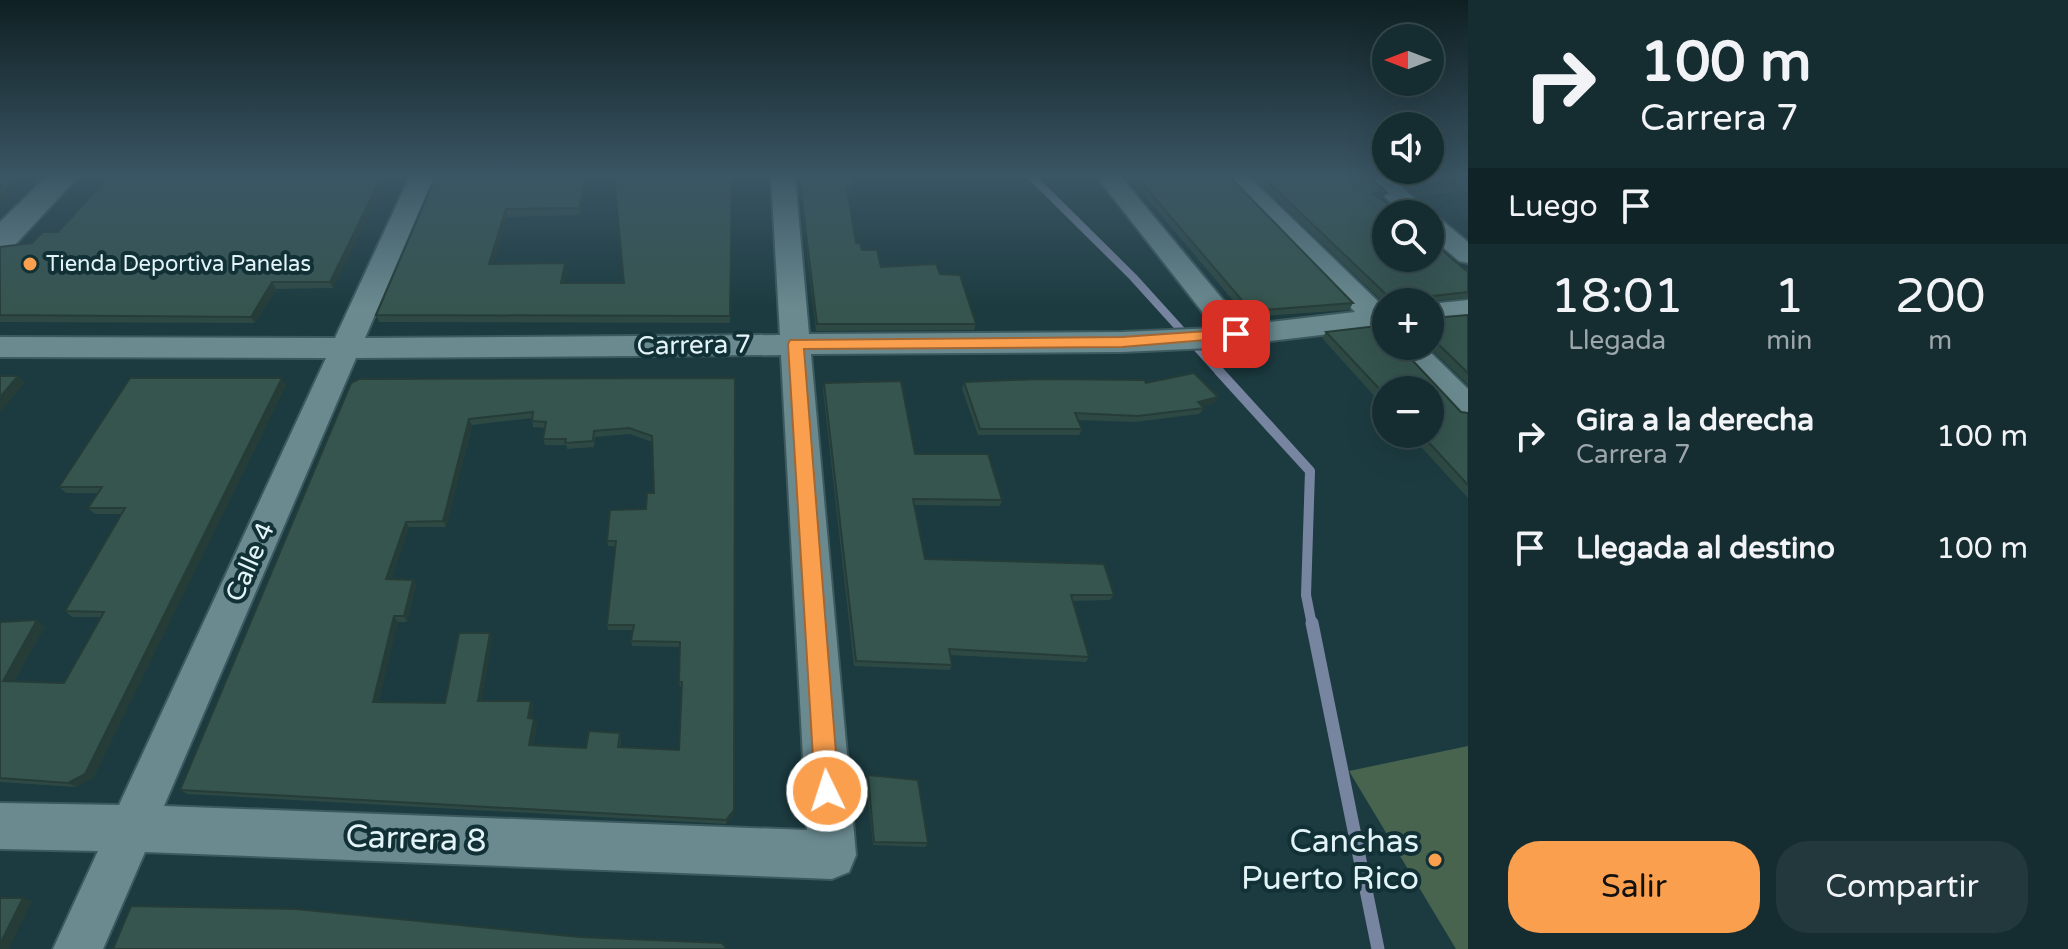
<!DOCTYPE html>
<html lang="es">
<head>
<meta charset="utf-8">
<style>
	body { margin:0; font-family:"Varela Round",sans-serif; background:#22383c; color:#f1f3f6; height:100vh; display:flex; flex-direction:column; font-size:30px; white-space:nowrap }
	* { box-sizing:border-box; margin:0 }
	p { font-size:26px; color:#9da7ab }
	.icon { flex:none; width:44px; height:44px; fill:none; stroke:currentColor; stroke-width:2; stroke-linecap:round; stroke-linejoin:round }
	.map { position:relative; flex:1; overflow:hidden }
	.side { display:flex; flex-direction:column; background:#152c30; width:600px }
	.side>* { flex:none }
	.guide { background:#152c30; color:#f1f3f6; overflow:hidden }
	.needle { width:52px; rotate:270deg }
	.controls { position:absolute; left:1372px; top:24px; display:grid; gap:16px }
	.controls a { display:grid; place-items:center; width:72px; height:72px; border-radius:50%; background:#152c30; box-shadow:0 8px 32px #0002,0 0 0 2px #34484c; font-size:40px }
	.pin { position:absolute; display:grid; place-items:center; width:68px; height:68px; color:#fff; margin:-34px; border-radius:16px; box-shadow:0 4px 12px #0006 }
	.me { position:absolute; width:88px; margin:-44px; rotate:356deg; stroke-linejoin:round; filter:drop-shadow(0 0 6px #0008) }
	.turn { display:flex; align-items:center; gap:28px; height:168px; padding:0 40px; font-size:36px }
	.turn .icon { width:104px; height:104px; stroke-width:2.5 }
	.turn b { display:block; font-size:56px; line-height:68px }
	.then { display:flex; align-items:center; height:76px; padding:0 40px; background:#0003; gap:16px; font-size:30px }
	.eta { display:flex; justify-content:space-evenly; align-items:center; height:136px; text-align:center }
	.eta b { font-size:48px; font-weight:600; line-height:56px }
	.primary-button { display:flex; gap:16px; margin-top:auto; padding:16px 40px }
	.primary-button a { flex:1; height:92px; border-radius:32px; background:#fa9f4e; color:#111; font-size:32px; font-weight:600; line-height:92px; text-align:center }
	.primary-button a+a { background:#22383c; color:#f1f3f6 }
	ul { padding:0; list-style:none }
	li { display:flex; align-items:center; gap:24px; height:112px; padding:0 40px }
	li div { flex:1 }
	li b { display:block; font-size:30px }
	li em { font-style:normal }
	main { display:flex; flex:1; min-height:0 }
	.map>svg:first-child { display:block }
	.green { fill:#48644e }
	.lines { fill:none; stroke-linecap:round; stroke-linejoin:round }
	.stream-far2 { stroke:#7885a0; stroke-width:8 }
	.stream-far1 { stroke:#7885a0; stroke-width:10 }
	.stream { stroke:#7885a0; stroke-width:13 }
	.street-casing { stroke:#3c595d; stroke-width:4 }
	.secondary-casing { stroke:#3c595d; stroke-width:4 }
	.street { fill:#6a8a90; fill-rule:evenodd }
	.secondary { fill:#6a8a90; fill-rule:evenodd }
	.wall { fill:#2e4944; fill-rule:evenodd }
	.shaded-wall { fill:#263c37 }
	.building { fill:#36554f; stroke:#263c37; stroke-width:2; fill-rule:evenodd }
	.route { fill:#fa9f4e; stroke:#a26733; stroke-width:2 }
	.poi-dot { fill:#fa9f4e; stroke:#113136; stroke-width:3 }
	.labels { text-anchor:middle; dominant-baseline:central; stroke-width:8; stroke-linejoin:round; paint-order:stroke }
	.far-poi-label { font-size:22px; fill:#e3f4f8; stroke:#113136; text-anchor:start }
	.street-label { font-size:26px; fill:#e3f4f8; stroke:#113136 }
	.near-street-label { font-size:32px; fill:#e3f4f8; stroke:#113136 }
	.near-poi-label { font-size:32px; fill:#e3f4f8; stroke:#113136; text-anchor:end }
</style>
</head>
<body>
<main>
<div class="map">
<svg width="1468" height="949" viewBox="0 0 1468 949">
	<rect width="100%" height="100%" fill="#1c3b40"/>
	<!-- green -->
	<path class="green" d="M1468 746V949H1456L1349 771Z"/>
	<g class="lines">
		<!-- stream-far2 -->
		<path class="stream-far2" d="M1031 176 1133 277 1220 373"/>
		<!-- stream-far1 -->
		<path class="stream-far1" d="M1219 371 1310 471 1306 595 1312 625"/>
		<!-- stream -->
		<path class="stream" d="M1312 623 1378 949"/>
		<!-- street casing -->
		<g class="street-casing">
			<path id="street" d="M410 176H434L365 338 780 335 771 176H795L809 334 1122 332 1215 328 1096 176H1120L1244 325 1355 312 1223 176H1248L1386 309V336L1372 329 1211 348 1122 352 811 354 856 855 849 872 832 879 145 852 103 949H53L98 851 0 849V803L119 805 326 358 0 357V337L335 338ZM781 355 807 830 164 806 356 358Z
				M1361 176H1387L1428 209 1432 214 1430 216 1439 218 1468 242V263L1459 261 1430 236V214H1404Z
				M1468 300V318L1430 322V304Z
				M1391 346H1424L1468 389V419L1457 416Z"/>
		</g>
		<!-- secondary casing -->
		<g class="secondary-casing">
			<path id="secondary" d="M47 176H79L12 248 0 251V222Z"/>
		</g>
		<!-- street -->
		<use href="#street" class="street"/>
		<!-- secondary -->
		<use href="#secondary" class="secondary"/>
	</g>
	<!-- wall -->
	<path class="wall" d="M109 176H388L333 288 276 289 255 323 0 322V247L32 243 58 232Z
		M436 176H590L580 215 508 217 493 264 565 263 567 271 564 283H624L732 176 730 323 379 322 376 315Z
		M798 176H851L853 187 852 193H848L856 243 862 250 881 267 940 274 976 324 974 330 816 331Z
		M1128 176H1229L1353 303 1349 310 1247 317Z
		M1252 176H1369L1387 193 1382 199H1381L1386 214 1468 272V298L1433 301V318L1468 315V385L1428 346H1430V302H1386V305Z
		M1391 176H1468V191L1416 196Z
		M1326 332 1386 346 1461 412 1468 413V498L1409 434H1430L1386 390V409L1322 338Z
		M735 378 734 814 726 824 187 794 180 790 351 383ZM532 418 533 427 545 428 543 439 545 445H566L567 449 594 447 595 437 630 434 652 442 654 493 646 509 607 541 608 546H616L607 625 608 630H633L631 641 632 646 680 647 679 682 680 687H682L679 750 620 748 621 737 586 748 533 745 537 724 531 718 533 706 531 701H481L492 638 445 703 378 702 398 622H407L416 585 413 580 391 579 409 527H446L472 425Z
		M964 382 1146 383 1218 397 1214 403 1202 406 1204 408 1199 414 1135 422 1078 420 1082 429 1079 435H978L962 389Z
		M824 383 915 454 1002 500 1000 506 915 505 925 559 1114 595 1110 600 1072 601 1089 657 1086 662 950 655 952 665 950 670 854 666 823 390Z
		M286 385 93 778 76 787 0 782V622L45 626 14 681 64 683 101 617H72L65 611 121 514H95L88 508 98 493H66L59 487Z
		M868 775 928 843 925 847 873 845 866 779Z"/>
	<!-- shaded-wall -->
	<path class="shaded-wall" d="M20 176H31L0 206V195Z
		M382 176H388L333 288 330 282Z
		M587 176H590L580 215 579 208Z
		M506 209 508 217 491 272 489 264Z
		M565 263 567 271 562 290 561 283Z
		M272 282 276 289 255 323 251 317Z
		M18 376 25 383 0 412V397Z
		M282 378 286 385 93 778 76 787 68 783Z
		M735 384 734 814 726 824V820Z
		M1218 397 1214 403 1194 408 1198 402Z
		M469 419 472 425 446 527 443 521Z
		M406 522 409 527 389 584 386 579Z
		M413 580 416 585 407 622 404 616Z
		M394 616 398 622 377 707 373 702Z
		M37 620 45 626 11 686 3 681Z
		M490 633 492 638 481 706 478 701Z
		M531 701 533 706 530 722 528 718Z
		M534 719 537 724 532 750 529 745Z
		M23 898 32 901 9 949H0V944Z"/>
	<!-- building -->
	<path class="building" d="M0 176H20L0 195Z
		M109 176H382L330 282H272L251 317 0 315V247L32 243 43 232H58Z
		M436 176H587L579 208 506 209 489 264 565 263 561 283H624L614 176H732L730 316 376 315Z
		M799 176H851L853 187H847L856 243H860L862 250H877L881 267 936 264 940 274 960 275 976 324H817Z
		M1136 176H1229L1353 303 1251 311Z
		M1262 176H1369L1387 193 1373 194 1403 214H1386V258H1430V240L1468 272V292L1433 296V318L1468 315V373L1432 338H1430V302H1393V301Z
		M1415 176H1468V180L1425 184Z
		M1377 326 1386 330V346H1399L1461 412 1468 413V485L1421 434H1430V390H1386V396L1326 332Z
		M1194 373 1218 397 1198 402 1204 408 1138 416 1075 413 1082 429H980L964 382 1040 379 1144 380 1146 383Z
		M0 376H18L0 397Z
		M130 378H282L85 774 68 783 0 778V622L37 620 3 681 64 683 104 612 65 611 125 508H88L102 487H59Z
		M735 378 734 810 726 820 180 790 351 383 359 379ZM533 412 532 421 546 422 543 439H566L565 443 593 441 594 431 629 428 652 436 654 493H647L646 509 610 510 607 541H616L607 625H634L631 641 680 642 679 682H682L679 750 618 747 620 733 589 731 586 748 529 745 534 719 528 718 531 701H478L490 633H459L445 703 373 702 394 616H404L413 580 386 579 406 522 443 521 469 419Z
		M901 381 915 454H988L1002 500 913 499 925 559 1104 564 1114 595H1071L1089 657 949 649 952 665 856 661 824 383Z
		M868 775 918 780 928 843 874 842Z
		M0 898H23L0 944Z
		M131 906 296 909 580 937 722 943 727 949H113Z"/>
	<!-- sky -->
	<linearGradient id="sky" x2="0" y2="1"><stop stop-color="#0f2023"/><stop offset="0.57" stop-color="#3a5564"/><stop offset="1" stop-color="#3a5564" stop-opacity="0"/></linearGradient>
	<rect width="1468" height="308" fill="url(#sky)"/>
	<!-- route -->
	<path class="route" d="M1236 329 1242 330V337L1122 347 804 349 839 791 836 799 827 803 818 799 815 791 788 344 790 340 1122 337Z"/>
	<!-- markers -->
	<g class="poi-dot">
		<circle cx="30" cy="264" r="8"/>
		<circle cx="1435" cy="860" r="8"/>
	</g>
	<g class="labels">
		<!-- far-poi labels -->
		<g class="far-poi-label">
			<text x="46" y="264">Tienda Deportiva Panelas</text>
		</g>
		<!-- street labels -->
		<g class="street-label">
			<text transform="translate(694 345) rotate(-1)">Carrera 7</text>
			<text transform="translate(250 562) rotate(-66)">Calle 4</text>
		</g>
		<!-- near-street labels -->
		<g class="near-street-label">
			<text transform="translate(416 839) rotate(2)">Carrera 8</text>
		</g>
		<!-- near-poi labels -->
		<g class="near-poi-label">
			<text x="1419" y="842">Canchas<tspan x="1419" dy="37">Puerto Rico</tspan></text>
		</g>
	</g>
</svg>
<div class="controls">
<a><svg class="needle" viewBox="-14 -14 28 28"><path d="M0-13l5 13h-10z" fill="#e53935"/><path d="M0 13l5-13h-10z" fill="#9da7ab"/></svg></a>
<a><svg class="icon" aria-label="sound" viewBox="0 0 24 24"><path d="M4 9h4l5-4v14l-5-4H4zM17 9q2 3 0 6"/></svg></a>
<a><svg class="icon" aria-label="search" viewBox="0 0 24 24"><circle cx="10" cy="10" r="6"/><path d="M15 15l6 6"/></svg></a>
<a>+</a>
<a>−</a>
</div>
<div class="pin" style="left:1236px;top:334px;background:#d93025"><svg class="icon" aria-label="arrive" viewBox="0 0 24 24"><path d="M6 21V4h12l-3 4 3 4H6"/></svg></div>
<svg class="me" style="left:827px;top:791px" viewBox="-20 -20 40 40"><circle r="17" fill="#fa9f4e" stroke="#fff" stroke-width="3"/><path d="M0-11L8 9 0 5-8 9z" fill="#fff"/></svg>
</div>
<section class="side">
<div class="guide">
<div class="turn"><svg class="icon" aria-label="right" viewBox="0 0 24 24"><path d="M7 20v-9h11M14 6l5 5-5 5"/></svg><div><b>100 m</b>Carrera 7</div></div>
<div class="then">Luego<svg class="icon" aria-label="arrive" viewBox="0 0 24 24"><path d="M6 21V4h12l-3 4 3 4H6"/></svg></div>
</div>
<div class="eta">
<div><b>18:01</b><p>Llegada</p></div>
<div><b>1</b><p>min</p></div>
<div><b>200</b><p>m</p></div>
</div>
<ul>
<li><svg class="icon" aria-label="right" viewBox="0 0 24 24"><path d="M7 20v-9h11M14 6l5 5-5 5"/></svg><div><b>Gira a la derecha</b><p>Carrera 7</p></div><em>100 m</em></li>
<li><svg class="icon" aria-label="arrive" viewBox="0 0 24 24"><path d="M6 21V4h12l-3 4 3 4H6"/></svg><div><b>Llegada al destino</b></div><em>100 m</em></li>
</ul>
<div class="primary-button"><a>Salir</a><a>Compartir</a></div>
</section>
</main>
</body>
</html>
